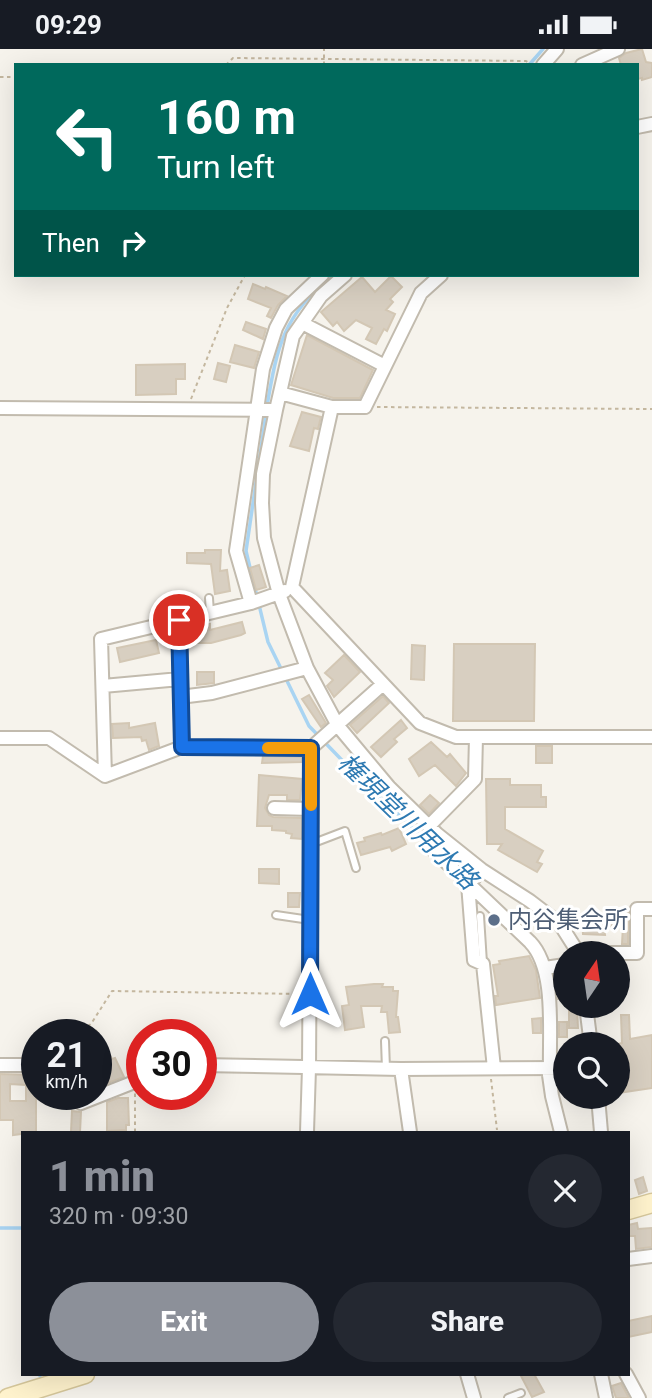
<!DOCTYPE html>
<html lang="en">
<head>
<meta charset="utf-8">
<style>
	body { margin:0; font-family:Roboto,"Noto Sans JP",sans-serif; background:#242831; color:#f1f3f6; height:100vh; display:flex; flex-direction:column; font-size:26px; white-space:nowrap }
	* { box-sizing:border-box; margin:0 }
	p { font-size:23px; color:#9ea1a6 }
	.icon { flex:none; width:38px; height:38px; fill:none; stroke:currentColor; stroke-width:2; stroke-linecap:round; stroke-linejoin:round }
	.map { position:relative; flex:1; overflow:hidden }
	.side { position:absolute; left:21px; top:1082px; width:609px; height:245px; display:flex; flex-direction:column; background:#171b24; border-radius:0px; box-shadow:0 7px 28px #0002 }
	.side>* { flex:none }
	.top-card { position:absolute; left:14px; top:14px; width:625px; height:214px; border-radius:0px; box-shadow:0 7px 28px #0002; background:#00695c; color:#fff; overflow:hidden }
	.needle { width:46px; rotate:13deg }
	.buttons { position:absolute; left:553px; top:892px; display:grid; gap:14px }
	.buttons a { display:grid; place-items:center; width:77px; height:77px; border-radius:50%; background:#171b24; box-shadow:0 7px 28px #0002; font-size:35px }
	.speed { position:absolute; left:21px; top:970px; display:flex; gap:14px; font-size:35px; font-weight:700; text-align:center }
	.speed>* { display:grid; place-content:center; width:91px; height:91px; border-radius:50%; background:#171b24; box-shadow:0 7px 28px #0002; line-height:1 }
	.speed small { font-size:18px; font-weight:400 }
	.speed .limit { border:10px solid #d22; background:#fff; color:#111 }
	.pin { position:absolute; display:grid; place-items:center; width:60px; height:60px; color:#fff; margin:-30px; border:4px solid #fff; border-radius:50%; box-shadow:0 2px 7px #0007 }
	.me { position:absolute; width:77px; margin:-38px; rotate:0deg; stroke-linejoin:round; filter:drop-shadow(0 0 5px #0008) }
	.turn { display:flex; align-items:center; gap:24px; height:147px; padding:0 28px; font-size:32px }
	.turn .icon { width:91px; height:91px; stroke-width:2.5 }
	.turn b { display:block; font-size:49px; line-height:60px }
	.then { display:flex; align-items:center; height:66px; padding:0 28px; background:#0003; gap:14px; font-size:26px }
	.round { display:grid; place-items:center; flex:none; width:74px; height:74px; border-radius:37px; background:#242831 }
	.summary { display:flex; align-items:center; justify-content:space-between; height:119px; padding:0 28px }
	h1 { font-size:42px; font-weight:800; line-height:52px; color:#8c9099 }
	.primary-button { display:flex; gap:14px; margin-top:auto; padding:14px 28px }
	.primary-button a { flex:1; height:80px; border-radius:42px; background:#8c9099; color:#fff; font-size:28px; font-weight:800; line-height:80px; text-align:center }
	.primary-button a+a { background:#242831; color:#f1f3f6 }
	.status { display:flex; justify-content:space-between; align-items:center; height:49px; padding:0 35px; background:#171b24; direction:ltr }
	.status svg { height:19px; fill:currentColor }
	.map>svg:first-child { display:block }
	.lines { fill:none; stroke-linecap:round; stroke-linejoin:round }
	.stream { stroke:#a9d4f2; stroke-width:3.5 }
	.building { fill:#d8cfc1; stroke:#d3c7b4; stroke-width:2; fill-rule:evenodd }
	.lane-casing { stroke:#c2bbae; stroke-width:10 }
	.street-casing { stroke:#c2bbae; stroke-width:16 }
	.secondary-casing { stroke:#d6c79b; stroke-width:21 }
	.path { stroke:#c4b79f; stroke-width:2; stroke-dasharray:3.5 3.5; stroke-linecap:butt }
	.lane { stroke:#fff; stroke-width:6 }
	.street { stroke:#fff; stroke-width:12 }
	.secondary { stroke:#fff3cd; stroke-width:18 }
	.route-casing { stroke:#114b97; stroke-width:18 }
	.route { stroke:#1a73e8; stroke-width:12 }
	.slow { stroke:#f59e0b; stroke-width:12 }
	.service-dot { fill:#5c6f8a; stroke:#fff; stroke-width:2.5 }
	.labels { text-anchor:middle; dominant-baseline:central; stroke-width:6; stroke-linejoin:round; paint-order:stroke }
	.service-label { font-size:24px; fill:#4e5e75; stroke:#fff; text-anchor:start }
	.water-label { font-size:26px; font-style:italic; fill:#2e7ab2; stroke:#fff }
</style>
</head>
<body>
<div class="status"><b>09:29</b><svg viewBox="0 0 49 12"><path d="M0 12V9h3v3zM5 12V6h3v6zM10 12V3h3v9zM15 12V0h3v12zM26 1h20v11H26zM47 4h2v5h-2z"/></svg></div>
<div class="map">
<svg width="652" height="1349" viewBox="0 0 652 1349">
	<rect width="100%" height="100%" fill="#f6f3ec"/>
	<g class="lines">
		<!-- stream -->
		<path class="stream" d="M529 16 543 0
			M267 357C277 298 283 266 333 226
			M266 365 246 502 268 593 309 677 364 734 426 791
			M0 1179H23
			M40 1327V1325"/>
	</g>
	<!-- building -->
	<path class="building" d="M642 0 646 13 652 14V28L642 31V29L637 30V16H621L619 9 626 4Z
		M391 227 402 238 390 250 393 253 386 261 395 265 387 282 384 280 376 295 366 290 372 279 356 271 344 282 337 273 333 277 321 263 362 228 375 243Z
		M253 235 265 240 266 238 287 247 278 256 271 269 267 267 271 259 248 250Z
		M246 273 266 280 263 290 243 281Z
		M307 286 373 321 360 349H333L291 336Z
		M235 296 259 303 254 319 230 313Z
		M218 314 230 317 226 333 214 330Z
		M185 315V330H176V345L136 346V316Z
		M302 363 321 368 318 380 314 379 309 402 290 397Z
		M205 501H221L220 522 227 521 230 542 215 545 211 515 187 514V504H205Z
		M259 516 266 538 256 541 250 519Z
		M242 573 245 584 241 586 211 594H188V578L210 575V581Z
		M156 591 159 604 120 613 117 599Z
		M454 595H535L534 672H453Z
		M412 596 425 597 424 631 411 630Z
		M344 606 360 623 334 648 327 637 333 631 325 624Z
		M197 623H214V634L197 636Z
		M309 646 326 674 321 678 302 650Z
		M383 647 389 654 357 684 350 676Z
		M401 671 407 679 394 690 397 693 381 708 371 698Z
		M129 674V679L155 674 159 697 149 701 146 691 142 692 141 688 113 689 112 675Z
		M431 693 447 708 450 705 466 724 456 737 435 716 419 727 409 710Z
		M536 697H552V714H536Z
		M263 707 302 708V713L262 714Z
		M259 726 302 730 300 751H287V746H269L265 759 269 766 273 768 302 769V790L291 789 292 785 286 784V782L272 781V777H257Z
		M486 730H510V736H541V748H546V758H505V780L543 802 537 813 542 815 537 823 498 801 502 795H487Z
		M430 746 439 754 429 765 420 756Z
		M399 779 406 795 392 802 390 798 361 806 357 794 365 792 364 789 381 784 382 786Z
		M259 820H279V835L259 834Z
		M288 844H300L299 858H288Z
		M628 862V895H622L623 876 604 878 605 886 583 885 582 871 620 867V863Z
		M529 907 536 921 540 949 496 956 495 947H498L493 916 500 915 499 912Z
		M374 935H383L382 938H393V942H398L396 968H398L400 983 389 984 387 963H381L382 957H361L364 978 345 981 342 957 349 956 346 938Z
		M556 936H565V950H558Z
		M569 959H577L578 979H569Z
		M621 966H629L630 990 652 986V1039L618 1044V995L622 994Z
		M541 969V984H533L532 970Z
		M559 973H567V988H559Z
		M96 981 112 1010 115 1009 124 1028 108 1034 96 1009Z
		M0 1025 36 1026V1083L13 1086V1071H0ZM10 1035 26 1036V1052H10Z
		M118 1049H128L129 1076H126V1081L107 1082V1053Z
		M72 1062 81 1063 80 1083H71Z
		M643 1128 647 1142 639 1145 635 1131Z
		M637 1174 638 1180 652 1179V1198L636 1200 635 1187H628V1176Z
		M652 1267V1283L628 1288V1272Z
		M520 1325H534L544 1343 532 1348Z
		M621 1334 629 1349H616L612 1337Z"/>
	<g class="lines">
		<!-- lane casing -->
		<g class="lane-casing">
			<path id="lane" d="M209 549 210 564
				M311 795 345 782 356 819
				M276 866 310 871
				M480 867 483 914
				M385 992 386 1020
				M508 1349 521 1344"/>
		</g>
		<!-- street casing -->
		<g class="street-casing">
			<path id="street" d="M543 16 557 0
				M582 16 618 0
				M637 78 652 75
				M345 226 321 247 293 287 276 361 263 425 262 454 264 489 279 545 307 619 338 677 389 738 437 785 482 821 530 852 560 875 579 905
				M302 274 385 317
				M280 344 332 358H365L421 244 441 226
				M332 358 292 538 420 674 456 688H652
				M0 359 276 361
				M251 554 236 502 263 320 276 279 286 260 322 226
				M179 571 180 637
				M103 637 180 630
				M0 689H49L105 727 182 698 180 648 212 644 307 619
				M182 698 311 699
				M105 727 101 590 251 554 285 542
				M274 759 311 760
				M429 777 475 730 476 688
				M437 785 428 796 530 893C556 920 549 982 550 1019
				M482 821 468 835 474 911 483 915 494 1019
				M579 904H637V860H652
				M545 919 565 916
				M586 957 591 996
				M0 1016H37
				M201 1016 401 1020 565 1019
				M548 1019 552 1047 561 1083
				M401 1020 410 1083
				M76 1045 81 1054 142 1030
				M598 1048 601 1083
				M307 1083 309 1019 311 699 383 635
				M628 1210 652 1207
				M467 1325 474 1349
				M601 1325 606 1349
				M626 1325 639 1349"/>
		</g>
		<!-- secondary casing -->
		<g class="secondary-casing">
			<path id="secondary" d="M628 1161 652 1154
				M8 1349 85 1325"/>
		</g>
		<!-- path -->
		<path class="path" d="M226 16 233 9 526 12 532 16
			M324 16V0
			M0 28H16
			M191 350 227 259 245 226
			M377 358 652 360
			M76 985 91 975 112 942 299 945
			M491 1030 497 1081
			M135 1083V1044"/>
		<!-- lane -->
		<use href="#lane" class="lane"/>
		<!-- street -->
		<use href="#street" class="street"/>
		<!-- secondary -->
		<use href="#secondary" class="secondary"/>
	</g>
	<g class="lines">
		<!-- route casing -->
		<g class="route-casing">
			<path id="route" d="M179 571 182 698 311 699 310 945"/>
		</g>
		<!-- route -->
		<use href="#route" class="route"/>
		<!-- slow -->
		<path class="slow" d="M268 699H311V756"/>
	</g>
	<!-- markers -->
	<circle class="service-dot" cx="494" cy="871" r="7"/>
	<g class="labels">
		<!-- service labels -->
		<g class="service-label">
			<text x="508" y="871">内谷集会所</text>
		</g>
		<!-- water labels -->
		<g class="water-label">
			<text transform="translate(408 772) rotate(44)">権現堂川用水路</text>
		</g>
	</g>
</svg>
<div class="buttons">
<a><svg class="needle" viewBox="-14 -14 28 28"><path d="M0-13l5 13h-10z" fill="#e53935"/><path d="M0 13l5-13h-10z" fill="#9ea1a6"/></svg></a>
<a><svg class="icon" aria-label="search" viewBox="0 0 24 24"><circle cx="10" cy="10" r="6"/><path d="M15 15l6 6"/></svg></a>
</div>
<div class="speed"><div>21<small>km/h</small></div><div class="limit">30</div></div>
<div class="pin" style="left:179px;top:571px;background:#d93025"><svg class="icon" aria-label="arrive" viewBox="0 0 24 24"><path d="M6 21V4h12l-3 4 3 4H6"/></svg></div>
<svg class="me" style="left:310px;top:945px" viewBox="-20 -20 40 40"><path d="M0-17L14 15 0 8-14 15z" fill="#1a73e8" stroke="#fff" stroke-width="4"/></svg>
<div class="top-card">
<div class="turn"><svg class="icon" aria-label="left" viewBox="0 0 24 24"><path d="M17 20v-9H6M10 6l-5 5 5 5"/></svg><div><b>160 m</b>Turn left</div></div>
<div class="then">Then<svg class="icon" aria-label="right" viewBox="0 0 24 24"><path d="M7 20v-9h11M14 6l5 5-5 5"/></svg></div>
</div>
<section class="side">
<div class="summary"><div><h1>1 min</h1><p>320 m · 09:30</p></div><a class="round"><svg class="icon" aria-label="close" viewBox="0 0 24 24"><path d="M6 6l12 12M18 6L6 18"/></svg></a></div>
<div class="primary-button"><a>Exit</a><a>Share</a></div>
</section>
</div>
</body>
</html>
